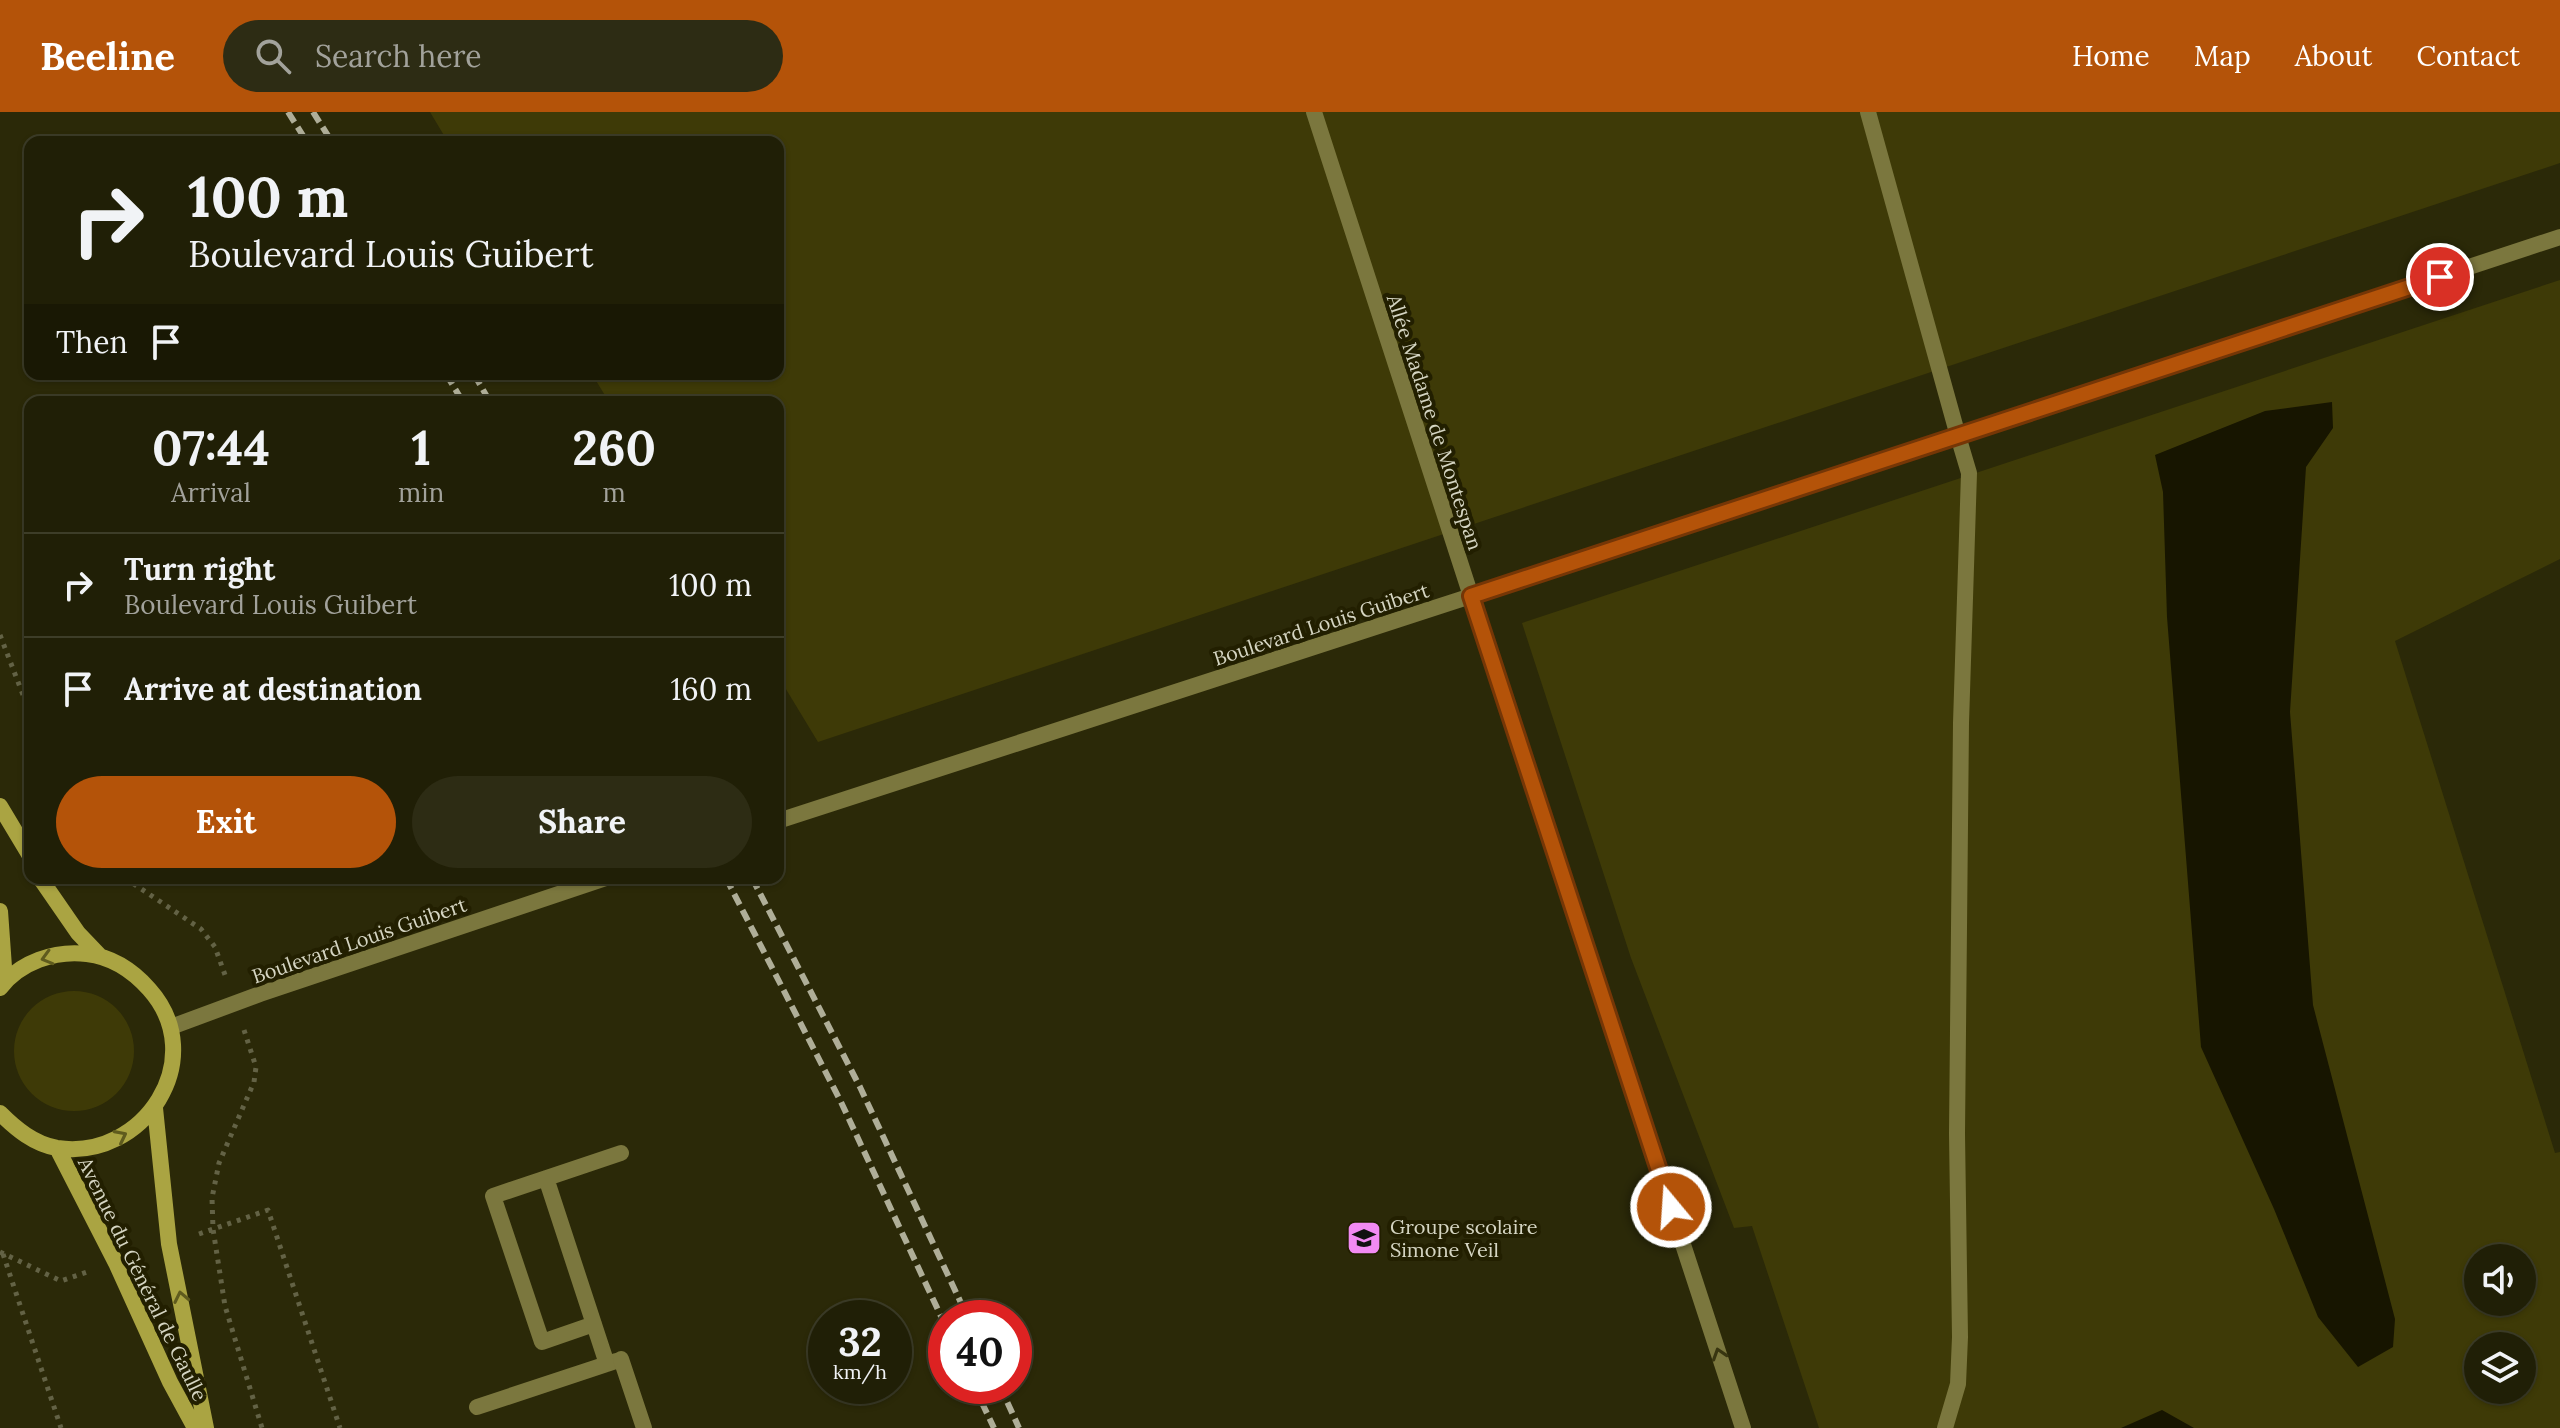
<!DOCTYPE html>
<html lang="en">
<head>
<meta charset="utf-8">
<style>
	body { margin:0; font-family:Lora,serif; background:#2d2c14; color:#f1f3f6; height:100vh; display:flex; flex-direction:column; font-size:30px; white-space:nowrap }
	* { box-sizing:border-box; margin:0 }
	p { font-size:26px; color:#a2a29b }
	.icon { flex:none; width:44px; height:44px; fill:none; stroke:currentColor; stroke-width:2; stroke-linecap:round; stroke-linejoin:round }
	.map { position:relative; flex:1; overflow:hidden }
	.panel { position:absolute; left:24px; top:284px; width:760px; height:488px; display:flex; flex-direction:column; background:#201f06; border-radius:16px; box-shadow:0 2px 6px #0004,0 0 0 2px #3d3d28 }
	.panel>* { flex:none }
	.hud { position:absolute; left:24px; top:24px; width:760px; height:244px; border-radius:16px; box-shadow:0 2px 6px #0004,0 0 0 2px #3d3d28; background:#201f06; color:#f1f3f6; overflow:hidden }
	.controls { position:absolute; left:2464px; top:1132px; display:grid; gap:16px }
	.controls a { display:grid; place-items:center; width:72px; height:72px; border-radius:50%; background:#201f06; box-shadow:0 2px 6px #0004,0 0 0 2px #3d3d28; font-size:40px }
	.speed { position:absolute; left:808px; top:1188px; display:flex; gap:16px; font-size:40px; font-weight:700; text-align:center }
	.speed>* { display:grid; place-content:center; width:104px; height:104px; border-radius:50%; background:#201f06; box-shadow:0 2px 6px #0004,0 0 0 2px #3d3d28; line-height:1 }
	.speed small { font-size:20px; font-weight:400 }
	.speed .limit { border:12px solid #d22; background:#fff; color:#111 }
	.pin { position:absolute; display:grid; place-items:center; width:68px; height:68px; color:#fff; margin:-34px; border:4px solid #fff; border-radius:50%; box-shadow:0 2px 8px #0007 }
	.me { position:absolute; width:88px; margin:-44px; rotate:342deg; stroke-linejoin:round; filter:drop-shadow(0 0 6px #0008) }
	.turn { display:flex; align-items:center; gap:28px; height:168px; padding:0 32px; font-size:36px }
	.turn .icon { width:104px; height:104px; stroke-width:2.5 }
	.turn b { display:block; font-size:56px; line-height:68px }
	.then { display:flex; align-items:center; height:76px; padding:0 32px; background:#0003; gap:16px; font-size:30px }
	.eta { display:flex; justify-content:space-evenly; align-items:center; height:136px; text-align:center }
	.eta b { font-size:48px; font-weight:700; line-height:56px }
	.cta { display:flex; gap:16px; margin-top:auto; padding:16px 32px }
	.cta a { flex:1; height:92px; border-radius:48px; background:#b45309; color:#fff; font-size:32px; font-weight:700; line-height:92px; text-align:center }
	.cta a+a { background:#2d2c14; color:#f1f3f6 }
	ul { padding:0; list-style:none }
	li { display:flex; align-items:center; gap:24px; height:104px; padding:0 32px; border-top:2px solid #3d3d28 }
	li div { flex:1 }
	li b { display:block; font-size:30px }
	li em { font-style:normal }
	header { display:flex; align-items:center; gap:48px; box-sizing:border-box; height:112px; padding:0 40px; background:#b45309; color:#fff }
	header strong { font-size:38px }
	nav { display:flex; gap:44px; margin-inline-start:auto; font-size:28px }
	.search { width:560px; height:72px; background:#2d2c14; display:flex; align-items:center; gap:20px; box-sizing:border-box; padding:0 28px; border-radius:44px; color:#a2a29b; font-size:30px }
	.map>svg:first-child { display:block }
	.green { fill:#3e3a07; fill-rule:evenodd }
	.water { fill:#171500 }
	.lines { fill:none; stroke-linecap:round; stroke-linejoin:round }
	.path { stroke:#636245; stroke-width:5; stroke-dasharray:4 6; stroke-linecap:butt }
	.service { stroke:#7b773e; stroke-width:16 }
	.minor { stroke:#7b773e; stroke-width:16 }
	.tertiary { stroke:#7b773e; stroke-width:16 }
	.secondary { stroke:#aaa442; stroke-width:16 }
	.rail { stroke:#afae98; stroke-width:6; stroke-dasharray:12 6; stroke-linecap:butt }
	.oneway { stroke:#5f5b1e }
	.oneway2 { stroke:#383510 }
	.route-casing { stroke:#753606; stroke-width:20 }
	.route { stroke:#b45309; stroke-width:14 }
	.labels { text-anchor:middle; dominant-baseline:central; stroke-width:8; stroke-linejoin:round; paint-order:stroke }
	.street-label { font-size:20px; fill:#d5d5c2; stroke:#221f00 }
	.poi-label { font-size:20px; fill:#d5d5c2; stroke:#221f00; text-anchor:start }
</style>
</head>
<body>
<header>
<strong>Beeline</strong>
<div class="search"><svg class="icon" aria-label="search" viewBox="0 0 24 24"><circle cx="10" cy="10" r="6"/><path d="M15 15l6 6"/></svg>Search here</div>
<nav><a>Home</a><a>Map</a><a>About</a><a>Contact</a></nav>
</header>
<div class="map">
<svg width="2560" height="1316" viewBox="0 0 2560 1316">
	<rect width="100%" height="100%" fill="#2b2908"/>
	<!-- green -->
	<path class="green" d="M430 0H2560V51L818 630 778 564V290H609L592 262H778V30H448Z
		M2560 168V447L2395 529 2555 1041 2560 1040V1316H1819L1752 1114 1734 1116 1631 846 1522 511ZM2478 1146H2522V1190H2478ZM2478 1234H2522V1278H2478Z
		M14 939a60 60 0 1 1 120 0a60 60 0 1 1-120 0Z"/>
	<!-- water -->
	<path class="water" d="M2332 290 2333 316 2306 355 2290 600 2313 893 2395 1207 2393 1235 2358 1255 2318 1205 2274 1097 2201 935 2167 505 2163 380 2155 343 2265 299Z
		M2162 1298 2194 1316H2121Z"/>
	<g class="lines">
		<!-- path -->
		<path class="path" d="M0 523 30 601
			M125 766 201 817 215 835 225 863
			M244 918 256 955 254 970 219 1051 212 1086 213 1117 225 1194 262 1316
			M199 1122 268 1098 340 1316
			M0 1140 61 1169 87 1160
			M3 1142 61 1316"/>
		<!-- service -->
		<path class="service" d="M1868 0 1958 324
			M546 1066 607 1252
			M594 1212 542 1230 493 1084 621 1041
			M477 1295 616 1249"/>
		<!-- minor -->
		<path class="minor" d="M1314 0 1471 484
			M621 1247 644 1316
			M1945 1316 1958 1272 1960 1225 1957 1022 1961 611 1969 361 1958 324"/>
		<!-- tertiary -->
		<path class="tertiary" d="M1471 484 1743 1316
			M778 709 1471 484 2560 125
			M171 915 260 882 606 766"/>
		<!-- secondary -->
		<path class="secondary" d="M0 694 30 744
			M40 766 78 821 100 844
			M0 799 5 869
			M0 876C20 850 55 838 87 842 113 845 133 859 149 877 211 946 144 1049 57 1036 34 1032 16 1017 0 1001
			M155 996 169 1132 206 1316
			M57 1036 116 1151 170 1270 195 1316"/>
		<!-- rail -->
		<path class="rail" d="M288 0 307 30
			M313 0 332 30
			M446 262 463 290
			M474 262 490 290
			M726 766 841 990 946 1215
			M752 766 860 975 968 1206
			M974 1274 994 1316
			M1000 1274 1019 1316"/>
	</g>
	<!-- one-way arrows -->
	<defs><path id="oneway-chevron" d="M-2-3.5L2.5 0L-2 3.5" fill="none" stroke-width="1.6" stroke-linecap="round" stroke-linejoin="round" transform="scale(2)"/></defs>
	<g class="oneway">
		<use href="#oneway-chevron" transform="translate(47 846) rotate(164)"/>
		<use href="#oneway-chevron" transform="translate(121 1024) rotate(-27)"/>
		<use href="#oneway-chevron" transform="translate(181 1185) rotate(-102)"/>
	</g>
	<use class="oneway2" href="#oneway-chevron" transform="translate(1719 1242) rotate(-108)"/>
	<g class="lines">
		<!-- route casing -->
		<g class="route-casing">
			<path id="route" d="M1671 1095 1471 484 2440 165"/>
		</g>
		<!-- route -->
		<use href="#route" class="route"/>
	</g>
	<!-- icons -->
	<defs>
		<g id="school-square" transform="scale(1.8)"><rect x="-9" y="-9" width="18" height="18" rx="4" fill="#f28af3" stroke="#221f00"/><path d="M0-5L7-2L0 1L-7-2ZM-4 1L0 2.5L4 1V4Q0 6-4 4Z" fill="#111"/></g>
	</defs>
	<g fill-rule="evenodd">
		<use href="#school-square" x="1364" y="1126"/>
	</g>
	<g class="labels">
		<!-- street labels -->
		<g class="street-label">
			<text transform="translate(1435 310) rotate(72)">Allée Madame de Montespan</text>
			<text transform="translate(1321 512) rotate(-18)">Boulevard Louis Guibert</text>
			<text transform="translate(359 828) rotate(-19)">Boulevard Louis Guibert</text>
			<text transform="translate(143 1167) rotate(64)">Avenue du Général de Gaulle</text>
		</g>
		<!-- poi labels -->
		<g class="poi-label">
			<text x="1390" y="1114">Groupe scolaire<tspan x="1390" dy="23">Simone Veil</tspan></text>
		</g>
	</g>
</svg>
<div class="controls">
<a><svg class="icon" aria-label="sound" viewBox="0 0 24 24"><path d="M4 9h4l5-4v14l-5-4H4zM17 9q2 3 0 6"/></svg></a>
<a><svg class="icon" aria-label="layers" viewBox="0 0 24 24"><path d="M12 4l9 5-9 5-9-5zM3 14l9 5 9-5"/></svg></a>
</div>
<div class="speed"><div>32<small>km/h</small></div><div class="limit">40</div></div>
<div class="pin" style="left:2440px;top:165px;background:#d93025"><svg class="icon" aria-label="arrive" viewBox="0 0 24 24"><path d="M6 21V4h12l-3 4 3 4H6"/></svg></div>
<svg class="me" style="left:1671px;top:1095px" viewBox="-20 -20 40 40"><circle r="17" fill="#b45309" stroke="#fff" stroke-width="3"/><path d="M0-11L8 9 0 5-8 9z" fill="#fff"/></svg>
<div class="hud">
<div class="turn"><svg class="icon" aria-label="right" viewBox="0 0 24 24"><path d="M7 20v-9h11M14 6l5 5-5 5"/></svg><div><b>100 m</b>Boulevard Louis Guibert</div></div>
<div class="then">Then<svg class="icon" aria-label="arrive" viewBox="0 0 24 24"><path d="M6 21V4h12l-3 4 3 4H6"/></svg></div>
</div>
<section class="panel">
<div class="eta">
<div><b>07:44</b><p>Arrival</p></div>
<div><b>1</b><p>min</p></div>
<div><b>260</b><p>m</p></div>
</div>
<ul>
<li><svg class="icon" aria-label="right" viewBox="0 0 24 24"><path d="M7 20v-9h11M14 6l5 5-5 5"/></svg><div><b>Turn right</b><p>Boulevard Louis Guibert</p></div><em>100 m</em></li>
<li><svg class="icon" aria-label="arrive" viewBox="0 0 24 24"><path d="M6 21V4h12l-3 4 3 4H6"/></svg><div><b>Arrive at destination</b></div><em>160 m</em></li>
</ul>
<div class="cta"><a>Exit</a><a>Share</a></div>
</section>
</div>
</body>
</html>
